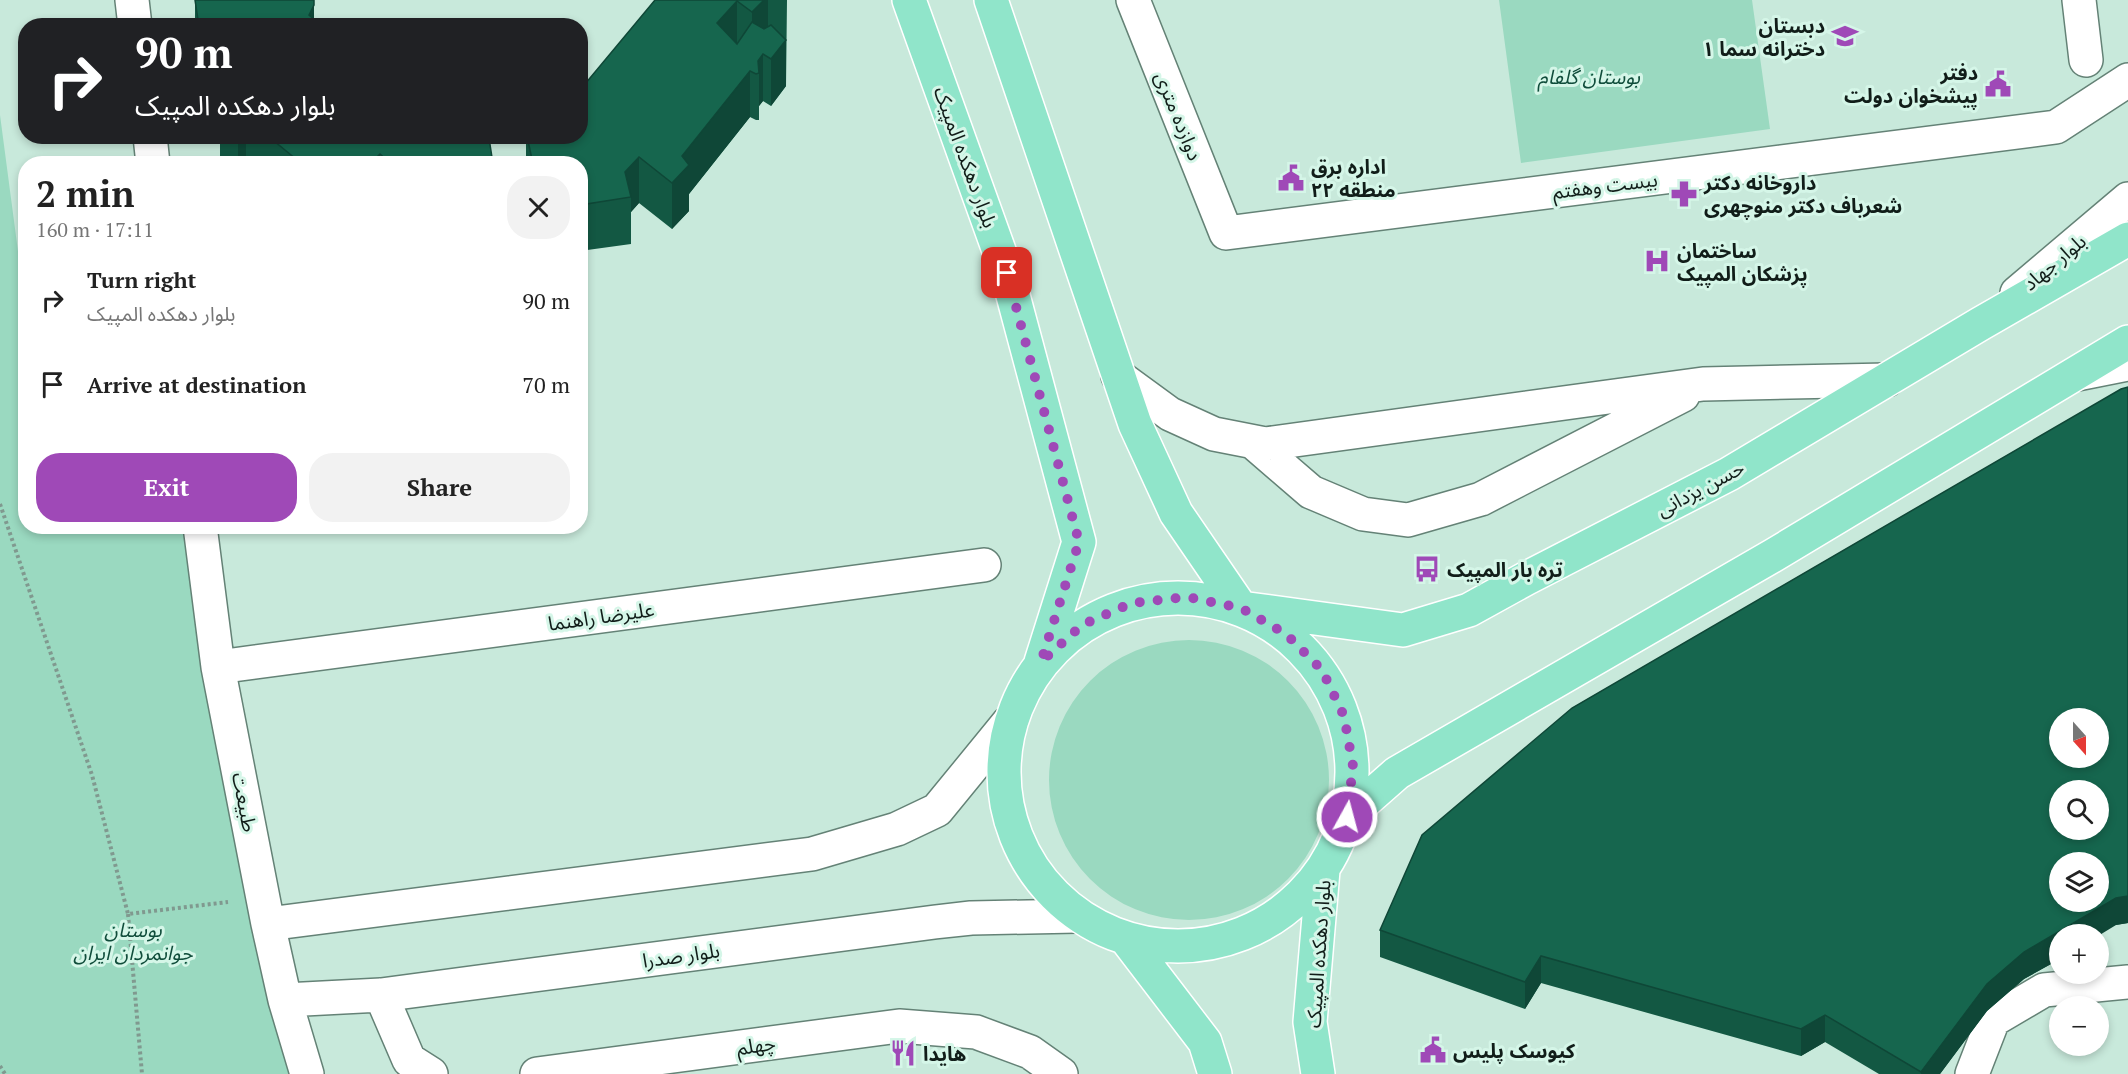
<!DOCTYPE html>
<html lang="en">
<head>
<meta charset="utf-8">
<style>
	body { margin:0; font-family:"PT Serif","Noto Sans Arabic",serif; background:#f2f2f2; color:#222; height:100vh; display:flex; flex-direction:column; font-size:22px; white-space:nowrap }
	* { box-sizing:border-box; margin:0 }
	p { font-size:20px; color:#767676 }
	.icon { flex:none; width:33px; height:33px; fill:none; stroke:currentColor; stroke-width:2; stroke-linecap:round; stroke-linejoin:round }
	.map { position:relative; flex:1; overflow:hidden }
	.drawer { position:absolute; left:18px; top:156px; width:570px; height:378px; display:flex; flex-direction:column; background:#fff; border-radius:24px; box-shadow:0 3px 9px #0003 }
	.drawer>* { flex:none }
	.top-card { position:absolute; left:18px; top:18px; width:570px; height:126px; border-radius:24px; box-shadow:0 3px 9px #0003; background:#202124; color:#fff; overflow:hidden }
	.needle { width:39px; rotate:159deg }
	.controls { position:absolute; left:2049px; top:708px; display:grid; gap:12px }
	.controls a { display:grid; place-items:center; width:60px; height:60px; border-radius:50%; background:#fff; box-shadow:0 3px 9px #0003; font-size:30px }
	.pin { position:absolute; display:grid; place-items:center; width:51px; height:51px; color:#fff; margin:-26px; border-radius:12px; box-shadow:0 3px 9px #0006 }
	.me { position:absolute; width:66px; margin:-33px; rotate:7deg; stroke-linejoin:round; filter:drop-shadow(0 0 4px #0008) }
	.turn { display:flex; align-items:center; gap:21px; height:126px; padding:0 18px; font-size:27px }
	.turn .icon { width:78px; height:78px; stroke-width:2.5 }
	.turn b { display:block; font-size:42px; line-height:51px }
	.round { display:grid; place-items:center; flex:none; width:63px; height:63px; border-radius:24px; background:#f2f2f2 }
	.summary { display:flex; align-items:center; justify-content:space-between; height:102px; padding:0 18px }
	h1 { font-size:36px; font-weight:600; line-height:45px }
	.cta { display:flex; gap:12px; margin-top:auto; padding:12px 18px }
	.cta a { flex:1; height:69px; border-radius:24px; background:#9f49b7; color:#fff; font-size:24px; font-weight:600; line-height:69px; text-align:center }
	.cta a+a { background:#f2f2f2; color:#222 }
	ul { padding:0; list-style:none }
	li { display:flex; align-items:center; gap:18px; height:84px; padding:0 18px }
	li div { flex:1 }
	li b { display:block; font-size:22px }
	li em { font-style:normal }
	.map>svg:first-child { display:block }
	.green { fill:#9ad9c0 }
	.lines { fill:none; stroke-linecap:round; stroke-linejoin:round }
	.minor-casing { stroke:#648276; stroke-width:36 }
	.major-casing { stroke:#fff; stroke-width:36 }
	.path { stroke:#80998f; stroke-width:4; stroke-dasharray:3 3; stroke-linecap:butt }
	.minor { stroke:#fff; stroke-width:33 }
	.major { stroke:#90e5ca; stroke-width:33 }
	.wall { fill:#135843 }
	.shaded-wall { fill:#0f4737 }
	.building { fill:#16664e; stroke:#0f4737; stroke-width:1.5; fill-rule:evenodd }
	.route { stroke:#9f49b7; stroke-width:10; stroke-dasharray:0 18 }
	.labels { text-anchor:middle; dominant-baseline:central; stroke-width:6; stroke-linejoin:round; paint-order:stroke }
	.poi-label { font-size:20px; font-weight:bold; fill:#111d19; stroke:#d5f6e8; text-anchor:start }
	.park-label { font-size:20px; font-style:italic; fill:#104d3b; stroke:#d5f6e8 }
	.street-label { font-size:20px; fill:#111d19; stroke:#d5f6e8 }
</style>
</head>
<body>
<div class="map">
<svg width="2128" height="1074" viewBox="0 0 2128 1074">
	<rect width="100%" height="100%" fill="#c8e9db"/>
	<!-- green -->
	<path class="green" d="M1499 0H1752L1770 129 1521 163Z
		M0 115 23 289 25 290 26 526 187 527 297 1074H0Z
		M1049 780a140 140 0 1 1 280 0a140 140 0 1 1-280 0Z"/>
	<g class="lines">
		<!-- minor casing -->
		<g class="minor-casing">
			<path id="minor" d="M132 0 135 26
				M1133 0 1226 233 2056 127 2128 80
				M2079 0 2086 60
				M150 136 153 164
				M2017 293 2128 199
				M2077 374 2128 364
				M1118 376 1170 414 1214 434 1265 444 1703 384 1887 380
				M1253 442 1311 492 1363 514 1408 520 1481 499 1683 395
				M200 526 218 667 268 924 285 1000 307 1074
				M218 667 984 565
				M268 924 812 854 897 829 937 810 1009 722
				M381 995 409 1060 431 1074
				M285 1000 381 995 935 922 971 918 1077 916
				M537 1074 899 1026 976 1032 1030 1052 1061 1074
				M1972 1074 1993 1020 2044 990 2128 982"/>
		</g>
		<!-- major casing -->
		<g class="major-casing">
			<path id="major" d="M909 0 1007 273 1079 542 1041 662
				M991 0 1135 424 1176 513 1241 608 1403 630 1469 610 1527 578 1729 474 1980 324 2128 239
				M1004 772a174 174 0 1 1 348 0a174 174 0 1 1-348 0Z
				M1347 817 1397 773 1774 555 2128 342
				M1127 940 1205 1042 1215 1074
				M1318 1074 1310 1022 1323 870"/>
		</g>
		<!-- path -->
		<path class="path" d="M0 504 92 775 128 914 228 902
			M128 914 142 1074
			M0 1066 5 1074"/>
		<!-- minor -->
		<use href="#minor" class="minor"/>
		<!-- major -->
		<use href="#major" class="major"/>
	</g>
	<!-- wall -->
	<path class="wall" d="M195 0H314V19L322 26H195Z
		M655 0H787L786 86 771 106 763 101 759 106V120H756L750 117 689 194V211L672 229 639 203 631 212V244L580 251V164H526V136H580Z
		M220 136H476L493 164H228L220 156Z
		M2128 387V923L2060 934V959L2024 979 1987 1011 1940 1074H1879L1825 1042 1801 1056 1541 983 1525 1009 1380 957V930Z"/>
	<!-- shaded-wall -->
	<path class="shaded-wall" d="M764 0H768V42L752 59V12Z
		M737 1V48L717 23Z
		M314 5V26L309 15Z
		M786 40V86L771 106V59Z
		M763 54V101L759 106V73L758 61Z
		M750 71V117L689 194V211L672 229V183L682 156Z
		M238 136H246V164H238Z
		M380 154V164H370Z
		M639 157V203L631 212V197L625 172Z
		M2128 896V923L2116 925 2098 936V934H2060V959L2024 979 1987 1011 1940 1074H1921V1072L1987 984 2024 952 2116 898Z
		M1541 956V983L1525 1009V982Z
		M1825 1015V1042L1801 1056V1029Z"/>
	<!-- building -->
	<path class="building" d="M195 0H314V5L309 15 322 26H199Z
		M655 0H764L752 12 737 1 717 23 737 44 752 22 764 29 771 25 786 40 771 59 763 54 758 61 759 73 756 74 750 71 682 156 689 165 672 183 639 157 625 172 631 197 580 205V164H533L527 136H580V90Z
		M268 136H476L489 138 493 164H391L380 154 370 164H302Z
		M2128 387V896L2116 898 2024 952 1987 984 1921 1072 1825 1015 1801 1029 1541 956 1525 982 1380 930 1422 835 1572 708 2121 389ZM2060 718H2098V758H2060ZM2060 790H2098V830H2060ZM2060 862H2098V902H2060Z"/>
	<g class="lines">
		<!-- route -->
		<path class="route" d="M1007 273 1079 542 1041 662 1082 625 1132 603 1187 597 1241 608 1286 634 1322 670 1344 716 1353 766 1347 817"/>
	</g>
	<!-- icons -->
	<defs>
		<g id="school-bare" transform="scale(2.07)"><path d="M0-5L7-2L0 1L-7-2ZM-4 1L0 2.5L4 1V4Q0 6-4 4Z" fill="#9f49b7" stroke="#d5f6e8" stroke-width="2.5" paint-order="stroke"/></g>
		<g id="civic-bare" transform="scale(2.07)"><path d="M-.6-6.5H3V-4.5H.6V-3L4-1V1h2V6H-6V1h2V-1L-.6-3ZM-1.2 2.5V6h2.4V2.5Z" fill="#9f49b7" stroke="#d5f6e8" stroke-width="2.5" paint-order="stroke"/></g>
		<g id="pharmacy-bare" transform="scale(2.07)"><path d="M-2-6h4v4h4v4h-4v4h-4v-4h-4v-4h4Z" fill="#9f49b7" stroke="#d5f6e8" stroke-width="2.5" paint-order="stroke"/></g>
		<g id="hospital-bare" transform="scale(2.07)"><path d="M-5-5h3v3.5h4V-5h3V5h-3V1.5h-4V5h-3Z" fill="#9f49b7" stroke="#d5f6e8" stroke-width="2.5" paint-order="stroke"/></g>
		<g id="bus-bare" transform="scale(2.07)"><path d="M-5-6H5V4H4V6H2V4H-2V6H-4V4H-5ZM-3.5-4V0h7V-4ZM-3.5 1.2v1.5H-2V1.2ZM2 1.2v1.5H3.5V1.2Z" fill="#9f49b7" stroke="#d5f6e8" stroke-width="2.5" paint-order="stroke"/></g>
		<g id="restaurant-bare" transform="scale(2.07)"><path d="M-5-6h1v4h1v-4h1v4h1v-4h1v5L-1.5 .5V6h-2V.5L-5-1ZM5-6V6H3V1.5H1.5Q1.5-4 5-6Z" fill="#9f49b7" stroke="#d5f6e8" stroke-width="2.5" paint-order="stroke"/></g>
	</defs>
	<g fill-rule="evenodd">
		<use href="#school-bare" x="1845" y="36"/>
		<use href="#civic-bare" x="1998" y="84"/>
		<use href="#civic-bare" x="1291" y="178"/>
		<use href="#pharmacy-bare" x="1684" y="194"/>
		<use href="#hospital-bare" x="1657" y="261"/>
		<use href="#bus-bare" x="1427" y="569"/>
		<use href="#civic-bare" x="1433" y="1050"/>
		<use href="#restaurant-bare" x="903" y="1053"/>
	</g>
	<g class="labels">
		<!-- poi labels -->
		<g class="poi-label">
			<text x="1825" y="25" text-anchor="end">دبستان<tspan x="1825" dy="23">دخترانه سما ۱</tspan></text>
			<text x="1978" y="72" text-anchor="end">دفتر<tspan x="1978" dy="23">پیشخوان دولت</tspan></text>
			<text x="1311" y="166">اداره برق<tspan x="1311" dy="23">منطقه ۲۲</tspan></text>
			<text x="1704" y="182">داروخانه دکتر<tspan x="1704" dy="23">شعرباف دکتر منوچهری</tspan></text>
			<text x="1677" y="250">ساختمان<tspan x="1677" dy="23">پزشکان المپیک</tspan></text>
			<text x="1447" y="569">تره بار المپیک</text>
			<text x="1453" y="1050">کیوسک پلیس</text>
			<text x="923" y="1053">هایدا</text>
		</g>
		<!-- park labels -->
		<g class="park-label">
			<text x="1589" y="76">بوستان گلفام</text>
			<text x="133" y="929">بوستان<tspan x="133" dy="23">جوانمردان ایران</tspan></text>
		</g>
		<!-- street labels -->
		<g class="street-label">
			<text transform="translate(1179 116) rotate(68)">دوازده متری</text>
			<text transform="translate(966 157) rotate(70)">بلوار دهکده المپیک</text>
			<text transform="translate(1605 185) rotate(-7)">بیست وهفتم</text>
			<text transform="translate(2054 262) rotate(-40)">بلوار جهاد</text>
			<text transform="translate(1700 488) rotate(-28)">حسن یزدانی</text>
			<text transform="translate(601 616) rotate(-8)">علیرضا راهنما</text>
			<text transform="translate(245 802) rotate(79)">طبیعت</text>
			<text transform="translate(1318 954) rotate(-86)">بلوار دهکده المپیک</text>
			<text transform="translate(681 955) rotate(-8)">بلوار صدرا</text>
			<text transform="translate(756 1045) rotate(-8)">چهلم</text>
		</g>
	</g>
</svg>
<div class="controls">
<a><svg class="needle" viewBox="-14 -14 28 28"><path d="M0-13l5 13h-10z" fill="#e53935"/><path d="M0 13l5-13h-10z" fill="#767676"/></svg></a>
<a><svg class="icon" aria-label="search" viewBox="0 0 24 24"><circle cx="10" cy="10" r="6"/><path d="M15 15l6 6"/></svg></a>
<a><svg class="icon" aria-label="layers" viewBox="0 0 24 24"><path d="M12 4l9 5-9 5-9-5zM3 14l9 5 9-5"/></svg></a>
<a>+</a>
<a>−</a>
</div>
<div class="pin" style="left:1007px;top:273px;background:#d93025"><svg class="icon" aria-label="arrive" viewBox="0 0 24 24"><path d="M6 21V4h12l-3 4 3 4H6"/></svg></div>
<svg class="me" style="left:1347px;top:817px" viewBox="-20 -20 40 40"><circle r="17" fill="#9f49b7" stroke="#fff" stroke-width="3"/><path d="M0-11L8 9 0 5-8 9z" fill="#fff"/></svg>
<div class="top-card">
<div class="turn"><svg class="icon" aria-label="right" viewBox="0 0 24 24"><path d="M7 20v-9h11M14 6l5 5-5 5"/></svg><div><b>90 m</b>بلوار دهکده المپیک</div></div>
</div>
<section class="drawer">
<div class="summary"><div><h1>2 min</h1><p>160 m · 17:11</p></div><a class="round"><svg class="icon" aria-label="close" viewBox="0 0 24 24"><path d="M6 6l12 12M18 6L6 18"/></svg></a></div>
<ul>
<li><svg class="icon" aria-label="right" viewBox="0 0 24 24"><path d="M7 20v-9h11M14 6l5 5-5 5"/></svg><div><b>Turn right</b><p>بلوار دهکده المپیک</p></div><em>90 m</em></li>
<li><svg class="icon" aria-label="arrive" viewBox="0 0 24 24"><path d="M6 21V4h12l-3 4 3 4H6"/></svg><div><b>Arrive at destination</b></div><em>70 m</em></li>
</ul>
<div class="cta"><a>Exit</a><a>Share</a></div>
</section>
</div>
</body>
</html>
